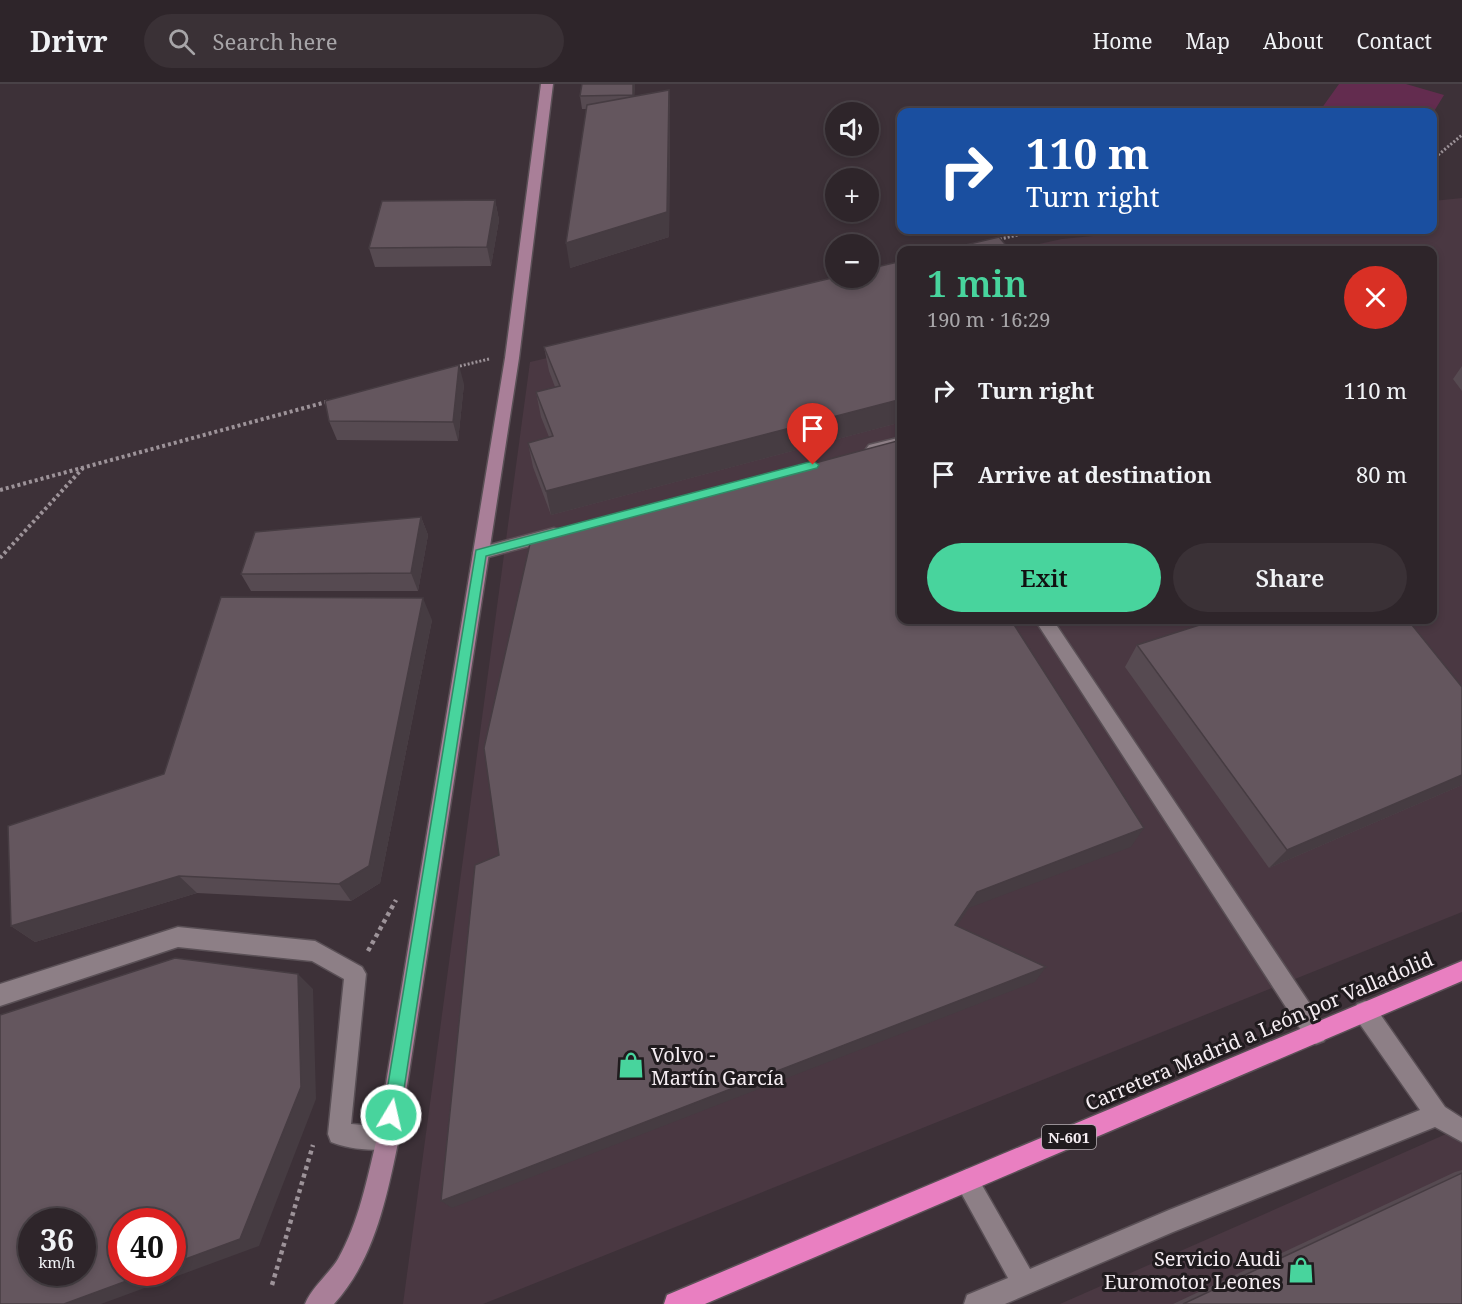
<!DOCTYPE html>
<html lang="en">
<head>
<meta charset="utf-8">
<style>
	body { margin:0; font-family:"Noto Serif",serif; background:#3a3136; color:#f1f3f6; height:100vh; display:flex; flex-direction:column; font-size:22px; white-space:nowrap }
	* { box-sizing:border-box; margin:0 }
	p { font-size:20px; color:#a7a5a8 }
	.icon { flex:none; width:33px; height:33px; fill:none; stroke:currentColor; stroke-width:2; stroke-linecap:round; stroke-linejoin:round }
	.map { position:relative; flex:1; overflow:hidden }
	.side { position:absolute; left:897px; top:162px; width:540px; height:378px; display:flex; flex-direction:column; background:#2e252a; border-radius:12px; box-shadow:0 3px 9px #0003,0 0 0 2px #494247 }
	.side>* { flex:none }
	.hud { position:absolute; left:897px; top:24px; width:540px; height:126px; border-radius:12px; box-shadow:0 3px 9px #0003,0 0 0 2px #494247; background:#1a4fa0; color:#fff; overflow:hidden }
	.controls { position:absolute; left:825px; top:18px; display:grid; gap:12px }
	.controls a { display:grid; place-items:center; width:54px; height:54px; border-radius:50%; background:#2e252a; box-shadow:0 3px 9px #0003,0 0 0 2px #494247; font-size:30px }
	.speed { position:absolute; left:18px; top:1124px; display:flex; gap:12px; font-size:30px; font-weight:700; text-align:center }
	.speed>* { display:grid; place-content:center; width:78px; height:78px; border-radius:50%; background:#2e252a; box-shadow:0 3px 9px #0003,0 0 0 2px #494247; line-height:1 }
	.speed small { font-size:15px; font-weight:400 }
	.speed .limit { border:9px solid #d22; background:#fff; color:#111 }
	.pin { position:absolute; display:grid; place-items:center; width:51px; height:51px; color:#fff; margin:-62px -26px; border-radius:50% 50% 50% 0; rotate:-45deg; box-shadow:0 0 6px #0007 }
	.pin .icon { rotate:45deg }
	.me { position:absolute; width:66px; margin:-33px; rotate:9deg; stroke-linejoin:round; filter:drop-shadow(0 0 4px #0008) }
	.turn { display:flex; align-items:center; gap:21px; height:126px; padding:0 30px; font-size:27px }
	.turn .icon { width:78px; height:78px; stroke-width:2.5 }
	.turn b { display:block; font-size:42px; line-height:51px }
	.round { display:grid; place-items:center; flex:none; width:63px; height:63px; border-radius:32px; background:#3a3136 }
	.overview { display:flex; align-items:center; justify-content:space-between; height:102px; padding:0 30px }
	h1 { font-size:36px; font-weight:600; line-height:45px; color:#48d49d }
	.cta { display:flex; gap:12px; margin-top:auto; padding:12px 30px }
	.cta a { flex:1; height:69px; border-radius:36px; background:#48d49d; color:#111; font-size:24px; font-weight:600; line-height:69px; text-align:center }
	.cta a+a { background:#3a3136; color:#f1f3f6 }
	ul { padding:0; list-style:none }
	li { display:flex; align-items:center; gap:18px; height:84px; padding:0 30px }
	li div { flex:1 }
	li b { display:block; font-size:22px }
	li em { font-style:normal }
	header { display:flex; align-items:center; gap:36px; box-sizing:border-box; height:84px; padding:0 30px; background:#2e252a; border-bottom:2px solid #494247 }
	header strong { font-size:28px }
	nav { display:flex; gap:33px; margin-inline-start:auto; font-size:21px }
	.search { width:420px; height:54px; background:#3a3136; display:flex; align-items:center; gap:15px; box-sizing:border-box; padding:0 21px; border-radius:33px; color:#a7a5a8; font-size:22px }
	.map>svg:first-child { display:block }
	.built { fill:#4a3842 }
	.green { fill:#632c4f }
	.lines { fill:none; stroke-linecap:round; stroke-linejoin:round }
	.lane-casing { stroke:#5a5056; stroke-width:3 }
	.secondary-casing { stroke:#5a5056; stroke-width:3 }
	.highway-casing { stroke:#5a5056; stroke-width:3 }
	.path-far2 { stroke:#9d9399; stroke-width:3; stroke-dasharray:2 2; stroke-linecap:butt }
	.path-far1 { stroke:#9d9399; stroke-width:4; stroke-dasharray:3 3; stroke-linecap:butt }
	.path { stroke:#9d9399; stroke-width:4.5; stroke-dasharray:4 4; stroke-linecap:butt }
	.lane { fill:#8d7f86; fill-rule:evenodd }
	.secondary { fill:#a97f98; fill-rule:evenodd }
	.highway { fill:#e97fc1; fill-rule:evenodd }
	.wall { fill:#564a51 }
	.shaded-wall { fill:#463c42 }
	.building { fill:#64565e; stroke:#463c42; stroke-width:1.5; fill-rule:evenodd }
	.route { fill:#48d49d; stroke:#2f8a66; stroke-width:1.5 }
	.labels { text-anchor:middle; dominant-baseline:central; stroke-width:6; stroke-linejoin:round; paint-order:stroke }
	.shield { fill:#201b1e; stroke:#b5aeb2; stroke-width:1.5 }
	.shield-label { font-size:15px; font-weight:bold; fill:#f5edf2 }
	.near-street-label { font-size:20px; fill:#f5edf2; stroke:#201b1e }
	.near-poi-label { font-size:20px; fill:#f5edf2; stroke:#201b1e; text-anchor:start }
</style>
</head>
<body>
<header>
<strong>Drivr</strong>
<div class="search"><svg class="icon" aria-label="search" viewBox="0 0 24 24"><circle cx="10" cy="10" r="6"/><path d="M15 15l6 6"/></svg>Search here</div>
<nav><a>Home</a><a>Map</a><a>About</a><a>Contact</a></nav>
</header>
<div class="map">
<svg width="1462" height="1220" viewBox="0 0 1462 1220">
	<rect width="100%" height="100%" fill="#3d3138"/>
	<!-- built -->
	<path class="built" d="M1462 114V828L483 1220H403L530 278 901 192 902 536H1432V166H1012L1062 155 1155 146H1432L1433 117Z
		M1462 1043V1220H1060Z"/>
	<!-- green -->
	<path class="green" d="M1339 0H1406L1444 11 1433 29 1319 28Z"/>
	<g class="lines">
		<!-- lane casing -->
		<g class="lane-casing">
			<path id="lane" d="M902 353V364L874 370 869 369 866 365 869 361Z
				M554 444 560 446 562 450 560 454 481 475 475 473 473 469 475 465 481 463Z
				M1035 536H1053L1324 941 1327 949 1324 957 1316 960 1308 957Z
				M178 843 315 857 362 883 366 890 351 1040 388 1043 396 1046 399 1054 396 1062C380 1069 347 1065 331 1058L328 1050 344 895 312 877 178 863 0 922V900Z
				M1365 917 1373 920 1445 1023 1462 1034V1058L1435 1043 1173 1148 1005 1220H964L967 1211 1008 1194 959 1105 955 1097 959 1089 967 1085 975 1089 1030 1185 1169 1126 1420 1026 1357 936 1354 928 1357 920Z"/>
		</g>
		<!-- secondary casing -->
		<g class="secondary-casing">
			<path id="secondary" d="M541 0H553L519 274 399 1054C387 1112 375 1175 334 1220H305C312 1203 328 1191 338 1175 359 1138 367 1095 377 1054L505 274Z"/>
		</g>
		<!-- highway casing -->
		<g class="highway-casing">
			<path id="highway" d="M1462 877V897L705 1220H664L667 1211Z"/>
		</g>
		<!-- path-far2 -->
		<path class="path-far2" d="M1432 76 1462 51
			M996 156 1039 146
			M456 283 489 275"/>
		<!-- path-far1 -->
		<path class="path-far1" d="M0 406 330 317
			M0 474 83 384"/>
		<!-- path -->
		<path class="path" d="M368 867 396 816
			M272 1201 313 1061"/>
		<!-- lane -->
		<use href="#lane" class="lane"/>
		<!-- secondary -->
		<use href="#secondary" class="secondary"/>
		<!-- highway -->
		<use href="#highway" class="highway"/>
	</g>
	<!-- wall -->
	<path class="wall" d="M635 0 634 12 669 6 670 31 669 153 570 184 586 25H582L580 12Z
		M495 116 499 136 491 182 375 183 369 164Z
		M902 177V338L551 431 533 383 528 359 549 353 541 333 536 308 555 303 549 287 544 263Z
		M1462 282V307L1453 295Z
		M464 300 458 357 337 356 329 337Z
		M421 433 428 451 418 507H251L241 490Z
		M432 536 380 799 351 817 197 809 35 858 11 842Z
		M1137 561 1462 603V701L1269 784 1125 583Z
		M1462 1086V1220H1173L1455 1088Z"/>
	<!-- shaded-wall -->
	<path class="shaded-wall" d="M633 0H635L634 24 633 11Z
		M669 6 670 31 669 153 570 184 566 159Z
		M495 116 499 136 491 182 487 163Z
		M459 281 464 300 458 357 453 338Z
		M902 315V338L551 431 546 407Z
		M421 433 428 451 418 507 411 489Z
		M423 514 432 536 380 799 351 817 339 800Z
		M1462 691V701L1269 784 1287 766Z
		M1144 744 1131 763 969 824 947 857 955 841 977 808Z
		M179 792 197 809 35 858 11 842Z
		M1046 883 1035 898 452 1124 441 1117Z
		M298 890 313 905 316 1015 259 1162 101 1220H64L151 1188H172V1180Z"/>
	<!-- building -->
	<path class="building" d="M582 0H633V11L580 12Z
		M669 6 667 128 566 159 587 21Z
		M495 116 487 163 369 164 382 117Z
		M999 153 1010 166H944Z
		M902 177V315L546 407 528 359 553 352 536 308 560 302 544 263 836 193V194H868V185Z
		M459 281 453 338 329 337 325 317Z
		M897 357 902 364V536H1011L1144 744 977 808 955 841 1046 883 441 1117 475 781 499 771 484 664 531 455Z
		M421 433 411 489 241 490 255 448Z
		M221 513 423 514 369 782 339 800 179 792 11 842 8 742 164 690Z
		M1215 536H1408L1462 603V691L1287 766 1137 561Z
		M175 874 298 890 301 1003 240 1155 172 1180V1137H122V1188H151L64 1220H0V931ZM32 1137H82V1188H32Z
		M1462 1089V1220H1183Z"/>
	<!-- route -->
	<path class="route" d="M813 377 819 381 817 384 486 472 400 1031 397 1037 391 1039 385 1037 383 1031 476 466Z"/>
	<!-- icons -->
	<defs>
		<g id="shop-bare" transform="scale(2.07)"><path d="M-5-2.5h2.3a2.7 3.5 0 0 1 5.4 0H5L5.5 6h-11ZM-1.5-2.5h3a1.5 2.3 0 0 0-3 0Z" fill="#48d49d" stroke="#201b1e" stroke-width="2.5" paint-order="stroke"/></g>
	</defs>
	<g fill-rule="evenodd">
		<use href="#shop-bare" x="631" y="981"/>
		<use href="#shop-bare" x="1301" y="1186"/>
	</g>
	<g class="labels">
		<!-- shield labels -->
		<rect class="shield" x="1042" y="1041" width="54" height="24" rx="4.5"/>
		<g class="shield-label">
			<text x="1069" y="1053">N-601</text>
		</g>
		<!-- near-street labels -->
		<g class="near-street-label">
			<text transform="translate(1259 947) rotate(-23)">Carretera Madrid a León por Valladolid</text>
		</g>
		<!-- near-poi labels -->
		<g class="near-poi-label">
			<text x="651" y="970">Volvo -<tspan x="651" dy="23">Martín García</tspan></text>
			<text x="1281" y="1174" text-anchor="end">Servicio Audi<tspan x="1281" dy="23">Euromotor Leones</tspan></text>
		</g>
	</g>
</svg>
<div class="controls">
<a><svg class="icon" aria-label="sound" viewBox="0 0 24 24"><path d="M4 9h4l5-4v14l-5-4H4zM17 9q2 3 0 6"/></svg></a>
<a>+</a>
<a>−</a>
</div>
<div class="speed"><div>36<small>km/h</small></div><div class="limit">40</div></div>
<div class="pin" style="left:813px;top:381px;background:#d93025"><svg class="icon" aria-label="arrive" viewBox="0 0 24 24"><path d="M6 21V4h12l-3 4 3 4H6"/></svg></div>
<svg class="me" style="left:391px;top:1031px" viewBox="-20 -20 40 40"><circle r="17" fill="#48d49d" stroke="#fff" stroke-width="3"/><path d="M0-11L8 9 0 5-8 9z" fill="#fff"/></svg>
<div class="hud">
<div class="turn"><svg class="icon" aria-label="right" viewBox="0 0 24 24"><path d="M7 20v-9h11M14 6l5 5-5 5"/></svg><div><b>110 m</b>Turn right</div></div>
</div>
<section class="side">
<div class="overview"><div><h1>1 min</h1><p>190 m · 16:29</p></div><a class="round" style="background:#d93025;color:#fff"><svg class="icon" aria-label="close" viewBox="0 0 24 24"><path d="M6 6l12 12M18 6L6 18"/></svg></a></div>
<ul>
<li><svg class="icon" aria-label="right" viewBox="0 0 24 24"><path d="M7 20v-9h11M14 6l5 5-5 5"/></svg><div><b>Turn right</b></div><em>110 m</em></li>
<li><svg class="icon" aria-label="arrive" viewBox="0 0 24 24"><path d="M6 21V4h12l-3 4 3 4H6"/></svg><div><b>Arrive at destination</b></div><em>80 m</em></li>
</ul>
<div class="cta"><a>Exit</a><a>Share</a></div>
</section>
</div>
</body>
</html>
